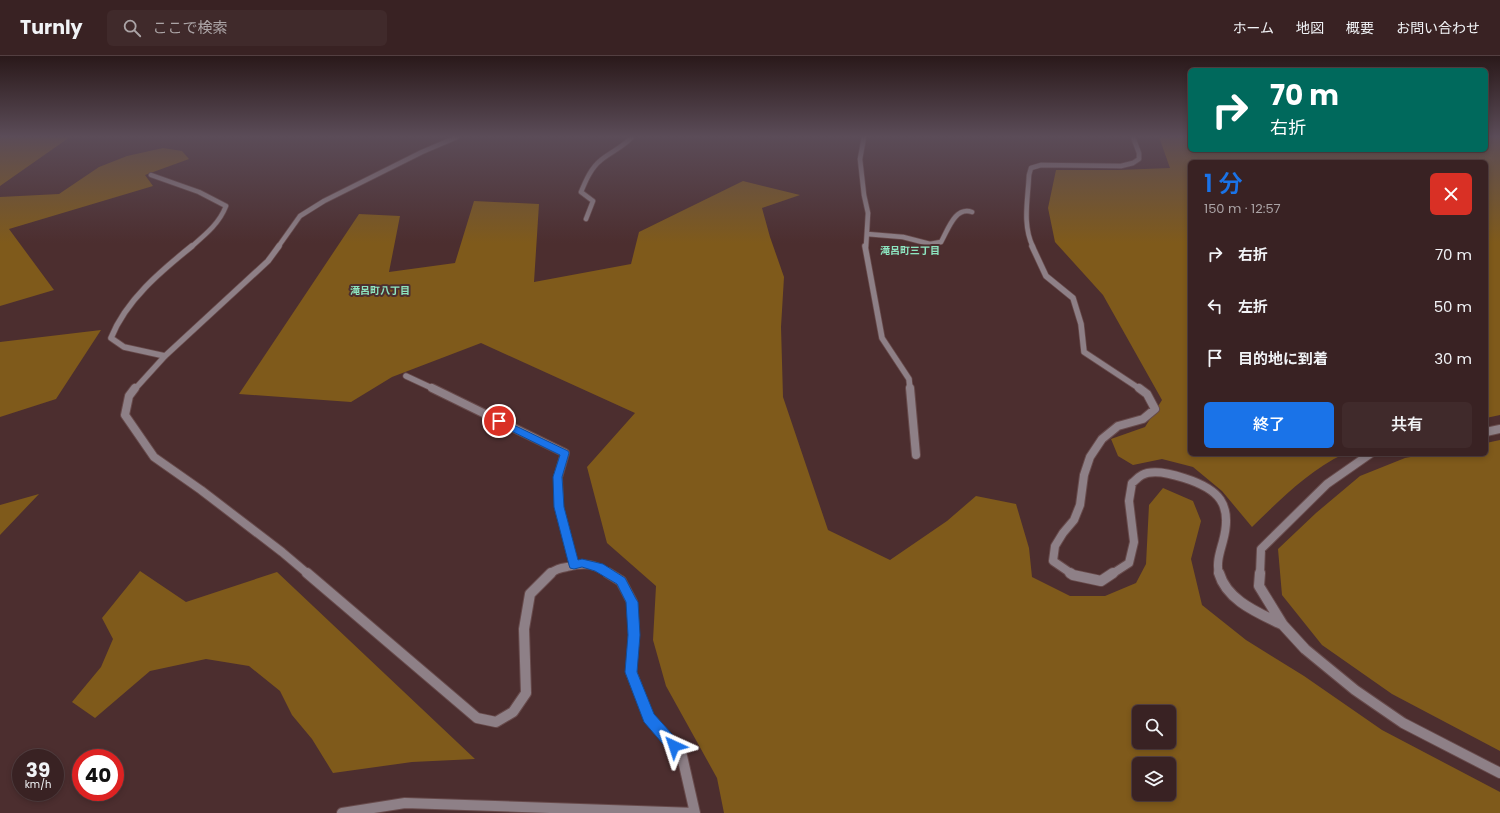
<!DOCTYPE html>
<html lang="ja">
<head>
<meta charset="utf-8">
<style>
	body { margin:0; font-family:Poppins,"Noto Sans JP",sans-serif; background:#402a2b; color:#f1f3f6; height:100vh; display:flex; flex-direction:column; font-size:15px; white-space:nowrap }
	* { box-sizing:border-box; margin:0 }
	p { font-size:13px; color:#aba4a6 }
	.icon { flex:none; width:22px; height:22px; fill:none; stroke:currentColor; stroke-width:2; stroke-linecap:round; stroke-linejoin:round }
	.map { position:relative; flex:1; overflow:hidden }
	.side { position:absolute; left:1188px; top:104px; width:300px; height:296px; display:flex; flex-direction:column; background:#392223; border-radius:6px; box-shadow:0 2px 6px #0003,0 0 0 1px #533f41 }
	.side>* { flex:none }
	.top-card { position:absolute; left:1188px; top:12px; width:300px; height:84px; border-radius:6px; box-shadow:0 2px 6px #0003,0 0 0 1px #533f41; background:#00695c; color:#fff; overflow:hidden }
	.fabs { position:absolute; left:1132px; top:649px; display:grid; gap:8px }
	.fabs a { display:grid; place-items:center; width:44px; height:44px; border-radius:6px; background:#392223; box-shadow:0 2px 6px #0003,0 0 0 1px #533f41; font-size:20px }
	.speed { position:absolute; left:12px; top:693px; display:flex; gap:8px; font-size:20px; font-weight:700; text-align:center }
	.speed>* { display:grid; place-content:center; width:52px; height:52px; border-radius:50%; background:#392223; box-shadow:0 2px 6px #0003,0 0 0 1px #533f41; line-height:1 }
	.speed small { font-size:10px; font-weight:400 }
	.speed .limit { border:6px solid #d22; background:#fff; color:#111 }
	.pin { position:absolute; display:grid; place-items:center; width:34px; height:34px; color:#fff; margin:-17px; border:2px solid #fff; border-radius:50%; box-shadow:0 1px 4px #0007 }
	.me { position:absolute; width:44px; margin:-22px; rotate:318deg; stroke-linejoin:round; filter:drop-shadow(0 0 3px #0008) }
	.turn { display:flex; align-items:center; gap:14px; height:84px; padding:0 16px; font-size:18px }
	.turn .icon { width:52px; height:52px; stroke-width:2.5 }
	.turn b { display:block; font-size:28px; line-height:34px }
	.round { display:grid; place-items:center; flex:none; width:42px; height:42px; border-radius:6px; background:#402a2b }
	.summary { display:flex; align-items:center; justify-content:space-between; height:68px; padding:0 16px }
	h1 { font-size:24px; font-weight:600; line-height:30px; color:#1a73e8 }
	.primary-button { display:flex; gap:8px; margin-top:auto; padding:8px 16px }
	.primary-button a { flex:1; height:46px; border-radius:6px; background:#1a73e8; color:#fff; font-size:16px; font-weight:600; line-height:46px; text-align:center }
	.primary-button a+a { background:#402a2b; color:#f1f3f6 }
	ul { padding:0; list-style:none }
	li { display:flex; align-items:center; gap:12px; height:52px; padding:0 16px }
	li div { flex:1 }
	li b { display:block; font-size:15px }
	li em { font-style:normal }
	header { display:flex; align-items:center; gap:24px; box-sizing:border-box; height:56px; padding:0 20px; background:#392223; border-bottom:1px solid #533f41 }
	header strong { font-size:19px }
	nav { display:flex; gap:22px; margin-inline-start:auto; font-size:14px }
	.search { width:280px; height:36px; background:#402a2b; display:flex; align-items:center; gap:10px; box-sizing:border-box; padding:0 14px; border-radius:6px; color:#aba4a6; font-size:15px }
	.map>svg:first-child { display:block }
	.green { fill:#7f5a1b; fill-rule:evenodd }
	.lines { fill:none; stroke-linecap:round; stroke-linejoin:round }
	.minor-far3-casing { stroke:#674a4b; stroke-width:6 }
	.minor-far2-casing { stroke:#674a4b; stroke-width:7 }
	.minor-far1-casing { stroke:#674a4b; stroke-width:10 }
	.minor-casing { stroke:#674a4b; stroke-width:12 }
	.minor-far3 { stroke:#8e8087; stroke-width:4.5 }
	.minor-far2 { stroke:#8e8087; stroke-width:5.5 }
	.minor-far1 { stroke:#8e8087; stroke-width:8 }
	.minor { stroke:#8e8087; stroke-width:10 }
	.route { fill:#1a73e8; stroke:#114b97 }
	.labels { text-anchor:middle; dominant-baseline:central; stroke-width:4; stroke-linejoin:round; paint-order:stroke }
	.far-neighbourhood-label { font-size:10px; font-weight:bold; fill:#8de5c0; stroke:#4c2e2f }
</style>
</head>
<body>
<header>
<strong>Turnly</strong>
<div class="search"><svg class="icon" aria-label="search" viewBox="0 0 24 24"><circle cx="10" cy="10" r="6"/><path d="M15 15l6 6"/></svg>ここで検索</div>
<nav><a>ホーム</a><a>地図</a><a>概要</a><a>お問い合わせ</a></nav>
</header>
<div class="map">
<svg width="1500" height="757" viewBox="0 0 1500 757">
	<rect width="100%" height="100%" fill="#4c2e2f"/>
	<!-- green -->
	<path class="green" d="M0 81H70L0 130Z
		M1159 81H1190V94H1486V81H1500V359L1486 362V106H1190V398H1344C1309 414 1280 444 1252 471L1222 435 1193 411 1162 403 1133 409 1118 400 1111 383 1145 371 1162 344 1103 239 1055 186 1048 152 1056 114H1118L1170 112Z
		M163 92 182 95 189 103 145 119 153 130 9 173 54 234 0 250V141L59 138 99 111 127 100Z
		M743 125 800 139 762 152 770 181 784 221 781 271 783 341 828 474 890 504 947 465 976 440 1016 448 1029 492 1032 521 1070 540H1105L1136 527 1146 508 1149 449 1163 432 1193 445 1201 465 1191 503 1202 549 1246 584 1304 620 1382 674 1500 736V757H724L717 722 666 630 653 584 656 530 607 487 587 411 635 357 481 287 392 321 351 346 239 338 359 158 400 160 389 216 455 207 474 145 539 148 534 226 631 208 639 176ZM1139 656H1169V686H1139ZM1139 708H1169V738H1139Z
		M101 274 56 343 0 361V286Z
		M1500 384V695L1392 638 1322 589 1282 539 1278 493 1316 457 1360 420 1405 402 1427 398H1486V387Z
		M39 438 0 479V449Z
		M140 515 186 546 277 516 475 703 412 706 333 717 312 683 292 659 280 635 249 610 206 603 150 615 95 662 72 646 101 611 113 583 102 562Z"/>
	<g class="lines">
		<!-- minor-far3 casing -->
		<g class="minor-far3-casing">
			<path id="minor-far3" d="M864 81 860 103 864 139 868 157 866 191
				M151 119 199 136 226 150C219 168 205 179 191 191
				M586 163 593 145 581 136C586 124 591 112 601 104 611 96 623 91 632 81
				M867 178 903 181 930 188 941 186C948 174 955 150 972 156
				M278 191 300 160 324 145 422 96 457 81
				M1033 191C1022 169 1028 143 1029 119L1031 112 1041 109 1121 110 1133 107 1139 103V97L1133 81"/>
		</g>
		<!-- minor-far2 casing -->
		<g class="minor-far2-casing">
			<path id="minor-far2" d="M865 190 882 282 909 323 910 333
				M1032 190 1046 220 1073 242 1081 268 1084 296 1140 333
				M165 300 124 291 111 282C126 244 161 215 192 190
				M406 320 434 333
				M135 333 165 300 268 205 279 190"/>
		</g>
		<!-- minor-far1 casing -->
		<g class="minor-far1-casing">
			<path id="minor-far1" d="M135 332 129 340 125 359 154 401 201 434 282 496 308 518
				M432 332 565 397 558 421 559 451 574 509
				M910 332 916 399
				M1486 376 1500 373
				M550 518C555 513 561 512 567 511 586 506 594 508 610 518
				M1072 518 1053 505 1055 490 1063 477 1074 464 1080 449 1084 419 1090 401 1102 383 1118 370 1143 363 1155 353 1147 338 1139 332
				M1112 518 1129 507 1134 486 1129 445 1132 427C1135 425 1138 421 1142 419 1153 413 1172 418 1184 422 1219 433 1233 448 1223 485 1220 496 1216 507 1219 518
				M1260 518 1261 493 1327 428 1370 398"/>
		</g>
		<!-- minor casing -->
		<g class="minor-casing">
			<path id="minor" d="M307 517 477 662 496 666 513 656 526 637 524 573 530 538 551 517
				M608 517 621 525 632 546 634 579 631 616 649 662 682 700 695 757
				M1070 517 1073 519 1101 525 1113 517
				M1219 517C1227 545 1259 557 1283 569
				M1260 517 1259 530 1283 569 1305 593 1355 634 1403 667 1500 717
				M342 757 405 747 695 757"/>
		</g>
		<!-- minor-far3 -->
		<use href="#minor-far3" class="minor-far3"/>
		<!-- minor-far2 -->
		<use href="#minor-far2" class="minor-far2"/>
		<!-- minor-far1 -->
		<use href="#minor-far1" class="minor-far1"/>
		<!-- minor -->
		<use href="#minor" class="minor"/>
	</g>
	<!-- sky -->
	<linearGradient id="sky" x2="0" y2="1"><stop stop-color="#2a191a"/><stop offset="0.43" stop-color="#5b4c58"/><stop offset="1" stop-color="#5b4c58" stop-opacity="0"/></linearGradient>
	<rect width="1500" height="187" fill="url(#sky)"/>
	<!-- route -->
	<path class="route" d="M499 362 568 395 569 397 562 421 564 451 578 504 582 503 603 508 625 522 636 543 638 546 640 579 637 616 654 658 679 686 681 690 679 695 674 696 669 695 644 666 625 616 628 579 626 546 617 528 595 515 582 511 574 513 570 512 569 509 554 451 553 421 560 399 495 367 494 365Z"/>
	<g class="labels">
		<!-- far-neighbourhood labels -->
		<g class="far-neighbourhood-label">
			<text x="910" y="194">滝呂町三丁目</text>
			<text x="380" y="234">滝呂町八丁目</text>
		</g>
	</g>
</svg>
<div class="fabs">
<a><svg class="icon" aria-label="search" viewBox="0 0 24 24"><circle cx="10" cy="10" r="6"/><path d="M15 15l6 6"/></svg></a>
<a><svg class="icon" aria-label="layers" viewBox="0 0 24 24"><path d="M12 4l9 5-9 5-9-5zM3 14l9 5 9-5"/></svg></a>
</div>
<div class="speed"><div>39<small>km/h</small></div><div class="limit">40</div></div>
<div class="pin" style="left:499px;top:365px;background:#d93025"><svg class="icon" aria-label="arrive" viewBox="0 0 24 24"><path d="M6 21V4h12l-3 4 3 4H6"/></svg></div>
<svg class="me" style="left:674px;top:690px" viewBox="-20 -20 40 40"><path d="M0-17L14 15 0 8-14 15z" fill="#1a73e8" stroke="#fff" stroke-width="4"/></svg>
<div class="top-card">
<div class="turn"><svg class="icon" aria-label="right" viewBox="0 0 24 24"><path d="M7 20v-9h11M14 6l5 5-5 5"/></svg><div><b>70 m</b>右折</div></div>
</div>
<section class="side">
<div class="summary"><div><h1>1 分</h1><p>150 m · 12:57</p></div><a class="round" style="background:#d93025;color:#fff"><svg class="icon" aria-label="close" viewBox="0 0 24 24"><path d="M6 6l12 12M18 6L6 18"/></svg></a></div>
<ul>
<li><svg class="icon" aria-label="right" viewBox="0 0 24 24"><path d="M7 20v-9h11M14 6l5 5-5 5"/></svg><div><b>右折</b></div><em>70 m</em></li>
<li><svg class="icon" aria-label="left" viewBox="0 0 24 24"><path d="M17 20v-9H6M10 6l-5 5 5 5"/></svg><div><b>左折</b></div><em>50 m</em></li>
<li><svg class="icon" aria-label="arrive" viewBox="0 0 24 24"><path d="M6 21V4h12l-3 4 3 4H6"/></svg><div><b>目的地に到着</b></div><em>30 m</em></li>
</ul>
<div class="primary-button"><a>終了</a><a>共有</a></div>
</section>
</div>
</body>
</html>
